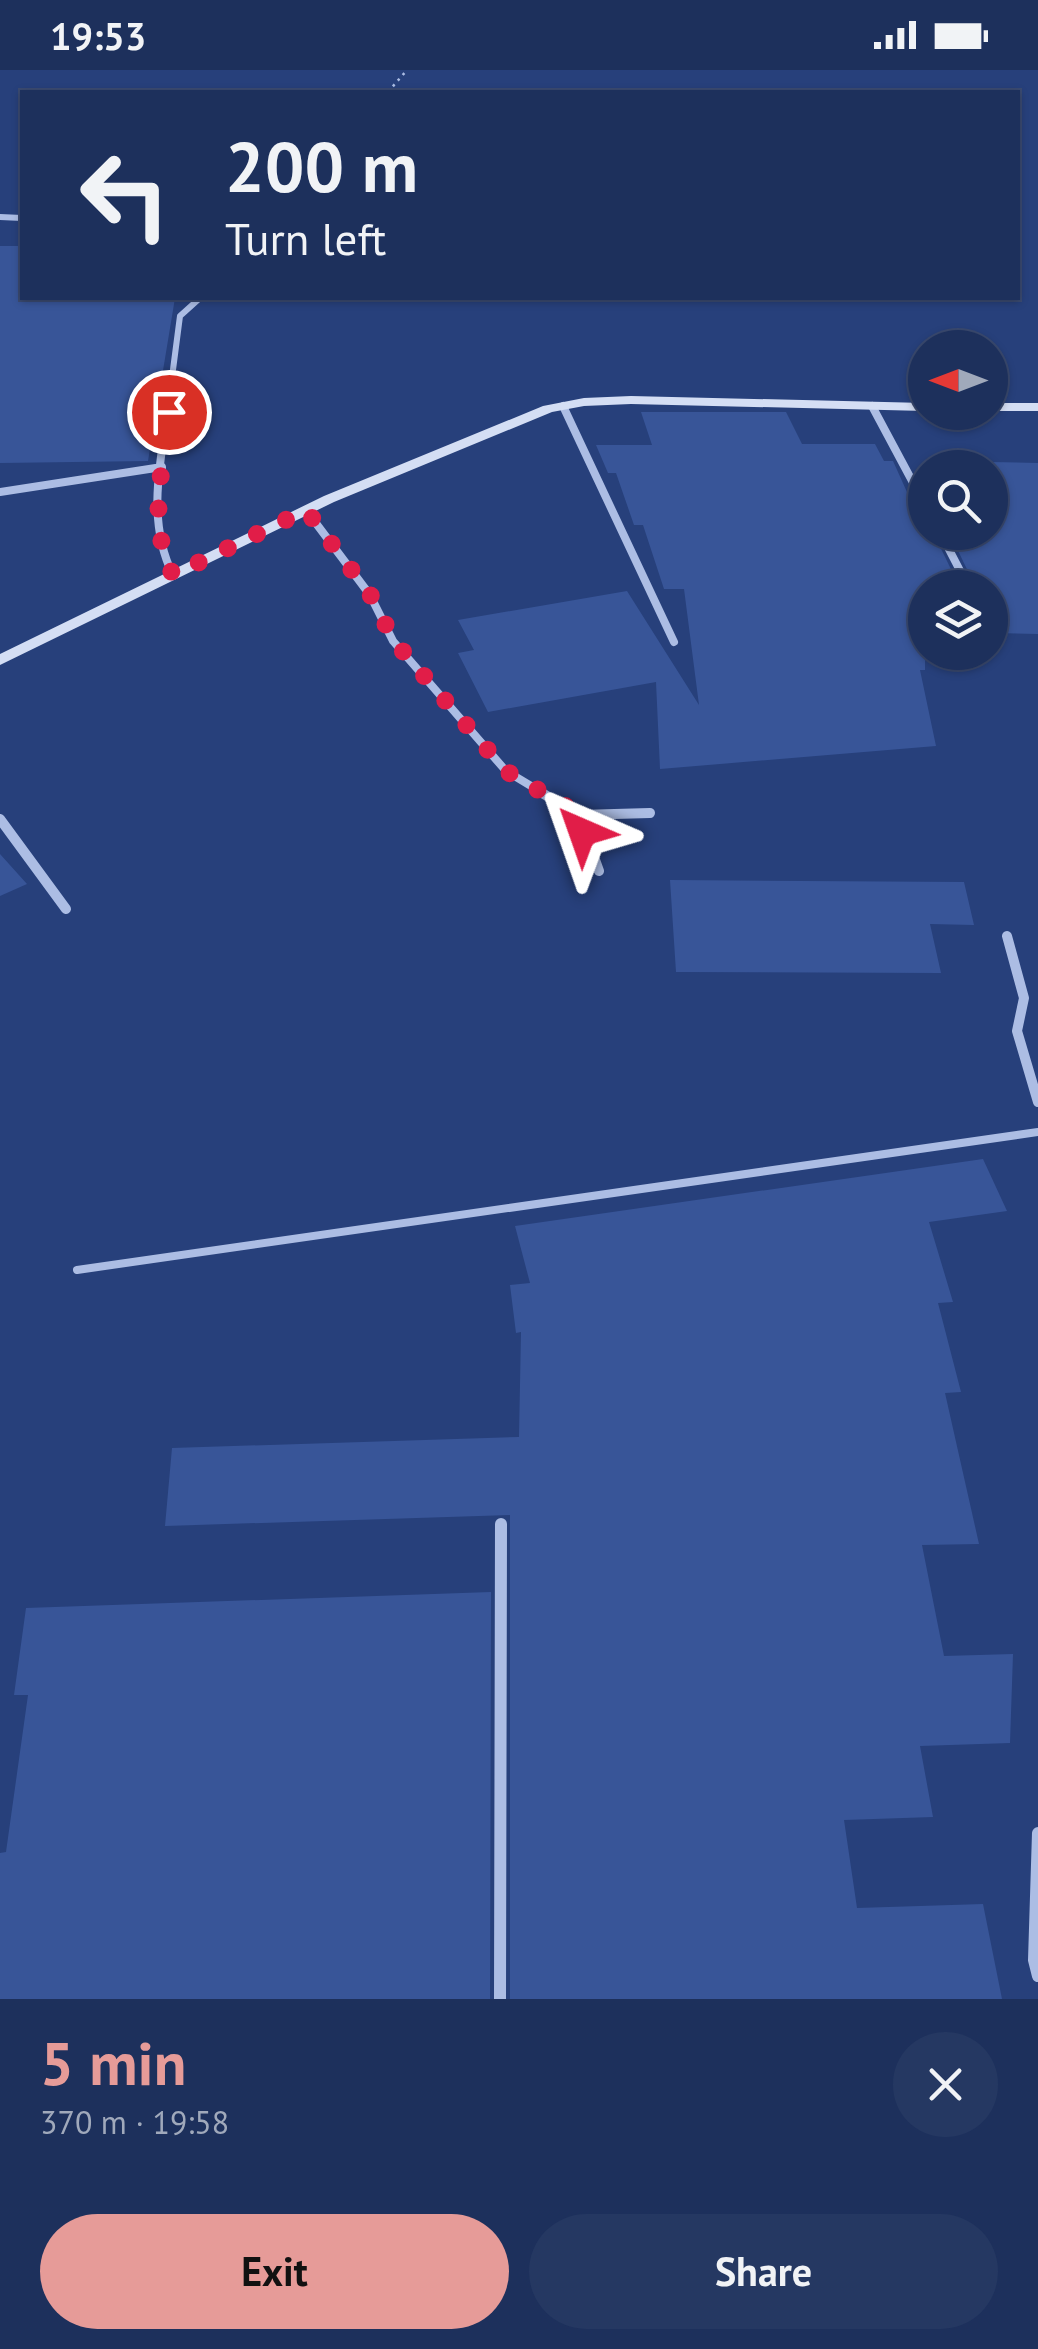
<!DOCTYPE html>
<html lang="en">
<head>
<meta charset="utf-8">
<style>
	body { margin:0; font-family:"PT Sans",sans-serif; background:#253862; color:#f1f3f6; height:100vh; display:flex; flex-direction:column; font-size:38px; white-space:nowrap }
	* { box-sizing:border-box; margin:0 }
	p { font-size:32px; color:#a0a9bb }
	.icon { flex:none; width:55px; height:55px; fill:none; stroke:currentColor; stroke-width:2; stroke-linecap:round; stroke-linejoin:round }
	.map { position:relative; height:1929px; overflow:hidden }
	.sheet { display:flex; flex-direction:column; background:#1d305c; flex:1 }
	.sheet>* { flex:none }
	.guide { position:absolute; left:20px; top:20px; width:1000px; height:210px; border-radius:0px; box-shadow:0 2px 8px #0004,0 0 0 2px #3b4b72; background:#1d305c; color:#f1f3f6; overflow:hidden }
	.needle { width:65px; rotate:270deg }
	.fabs { position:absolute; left:908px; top:260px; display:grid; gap:20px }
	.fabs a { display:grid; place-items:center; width:100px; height:100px; border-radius:50%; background:#1d305c; box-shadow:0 2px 8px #0004,0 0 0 2px #3b4b72; font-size:50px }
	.pin { position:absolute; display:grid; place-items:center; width:85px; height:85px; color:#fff; margin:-42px; border:5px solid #fff; border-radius:50%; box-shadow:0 2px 10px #0007 }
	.me { position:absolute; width:110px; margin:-55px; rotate:317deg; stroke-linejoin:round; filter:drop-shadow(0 0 8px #0008) }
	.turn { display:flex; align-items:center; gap:35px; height:210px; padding:0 40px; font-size:45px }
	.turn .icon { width:130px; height:130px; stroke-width:2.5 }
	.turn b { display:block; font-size:70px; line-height:85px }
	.round { display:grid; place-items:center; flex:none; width:105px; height:105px; border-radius:52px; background:#253862 }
	.headline { display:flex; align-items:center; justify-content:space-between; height:170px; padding:0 40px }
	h1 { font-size:60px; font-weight:700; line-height:75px; color:#e69b98 }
	.action { display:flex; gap:20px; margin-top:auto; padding:20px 40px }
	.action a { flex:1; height:115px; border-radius:60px; background:#e69b98; color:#111; font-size:40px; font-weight:700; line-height:115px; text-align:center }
	.action a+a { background:#253862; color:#f1f3f6 }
	.status { display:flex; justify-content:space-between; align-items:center; height:70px; padding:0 50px; background:#1d305c; direction:ltr }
	.status svg { height:28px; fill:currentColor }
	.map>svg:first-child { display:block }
	.building { fill:#385598 }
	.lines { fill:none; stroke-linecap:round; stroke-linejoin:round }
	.path { stroke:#acbde4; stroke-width:2.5; stroke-dasharray:2.5 5; stroke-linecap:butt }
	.lane { stroke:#acbde4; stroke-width:8 }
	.street-far3 { stroke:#acbde4; stroke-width:6 }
	.street-far2 { stroke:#acbde4; stroke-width:8 }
	.street-far1 { stroke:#acbde4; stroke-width:10 }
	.street { stroke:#acbde4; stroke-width:12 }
	.secondary { fill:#d4def4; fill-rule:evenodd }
	.route { stroke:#e11d48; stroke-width:18; stroke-dasharray:0 32.4 }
</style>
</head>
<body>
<div class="status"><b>19:53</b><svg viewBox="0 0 49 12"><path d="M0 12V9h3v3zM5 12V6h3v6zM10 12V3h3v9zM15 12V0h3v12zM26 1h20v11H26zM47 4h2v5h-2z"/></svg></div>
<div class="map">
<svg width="1038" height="1929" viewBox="0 0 1038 1929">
	<rect width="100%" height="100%" fill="#27407b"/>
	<!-- building -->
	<path class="building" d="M0 176H22V228H175L148 391 0 393Z
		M641 342H786L802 374H875L884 391H893L925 462H933L960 518H925V600H920L936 676 660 699 656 612 488 642 458 583 474 580 458 550 627 521 699 635 684 519H664L643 455H634L616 403H608L596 375H652Z
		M990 392 1038 393V564L990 563V518H976L949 462H990Z
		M0 784 27 814 0 826Z
		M670 810 964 812 974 855 930 854 941 903 676 902Z
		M983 1089 1007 1141 929 1152 953 1232 938 1233 961 1322 945 1323 979 1474 922 1475 944 1586 1013 1584 1010 1673 920 1676 933 1747 844 1750 857 1838 983 1834 1002 1929H510V1445L165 1456 172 1378 519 1367 521 1262 516 1263 510 1215 530 1213 515 1156Z
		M491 1522 490 1929H0V1783L6 1782 28 1625H14L26 1538Z"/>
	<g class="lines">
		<!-- path -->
		<path class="path" d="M388 22 407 0"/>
		<!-- lane -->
		<path class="lane" d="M77 1200 1038 1062"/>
		<!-- street-far3 -->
		<path class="street-far3" d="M0 147 22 148
			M171 315 180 246 200 228"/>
		<!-- street-far2 -->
		<path class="street-far2" d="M172 313C164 377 143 445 173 505
			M563 336 674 572
			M872 336 925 435
			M0 422 162 397
			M306 440 370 525 393 571 506 701 541 722
			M940 462 969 518"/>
		<!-- street-far1 -->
		<path class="street-far1" d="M537 720 579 745 650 743
			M579 745 599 801
			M0 749 66 839
			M1007 866 1024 928 1017 961 1038 1032"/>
		<!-- street -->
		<path class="street" d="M1038 1763 1034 1890 1038 1906
			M500 1929 501 1454"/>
		<!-- secondary -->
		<path class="secondary" d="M631 326 925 333V341L631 334 584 336 552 342 334 432 0 595V584L324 426 543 336 584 328Z
			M990 333H1038V341H990Z"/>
	</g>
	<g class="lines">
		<!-- route -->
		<path class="route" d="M169 342C164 400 146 450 173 505L306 440 370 524 394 571 506 701 579 744 582 762"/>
	</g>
</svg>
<div class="fabs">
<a><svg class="needle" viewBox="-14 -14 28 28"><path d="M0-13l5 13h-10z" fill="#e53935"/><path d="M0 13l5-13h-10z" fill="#a0a9bb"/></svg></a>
<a><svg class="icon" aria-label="search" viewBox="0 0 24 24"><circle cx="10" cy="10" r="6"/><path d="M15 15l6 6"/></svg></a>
<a><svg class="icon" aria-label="layers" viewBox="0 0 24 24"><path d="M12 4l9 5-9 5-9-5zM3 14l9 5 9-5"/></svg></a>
</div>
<div class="pin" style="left:169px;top:342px;background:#d93025"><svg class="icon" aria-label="arrive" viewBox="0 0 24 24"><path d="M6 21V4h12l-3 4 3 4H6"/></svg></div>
<svg class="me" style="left:582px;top:762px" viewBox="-20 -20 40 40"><path d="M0-17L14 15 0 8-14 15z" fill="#e11d48" stroke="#fff" stroke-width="4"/></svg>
<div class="guide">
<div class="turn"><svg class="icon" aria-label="left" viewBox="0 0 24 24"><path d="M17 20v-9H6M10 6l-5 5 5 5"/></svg><div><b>200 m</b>Turn left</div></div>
</div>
</div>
<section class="sheet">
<div class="headline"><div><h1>5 min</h1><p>370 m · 19:58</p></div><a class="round"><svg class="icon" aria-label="close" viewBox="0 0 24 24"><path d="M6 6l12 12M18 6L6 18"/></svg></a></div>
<div class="action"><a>Exit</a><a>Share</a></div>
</section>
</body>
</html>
